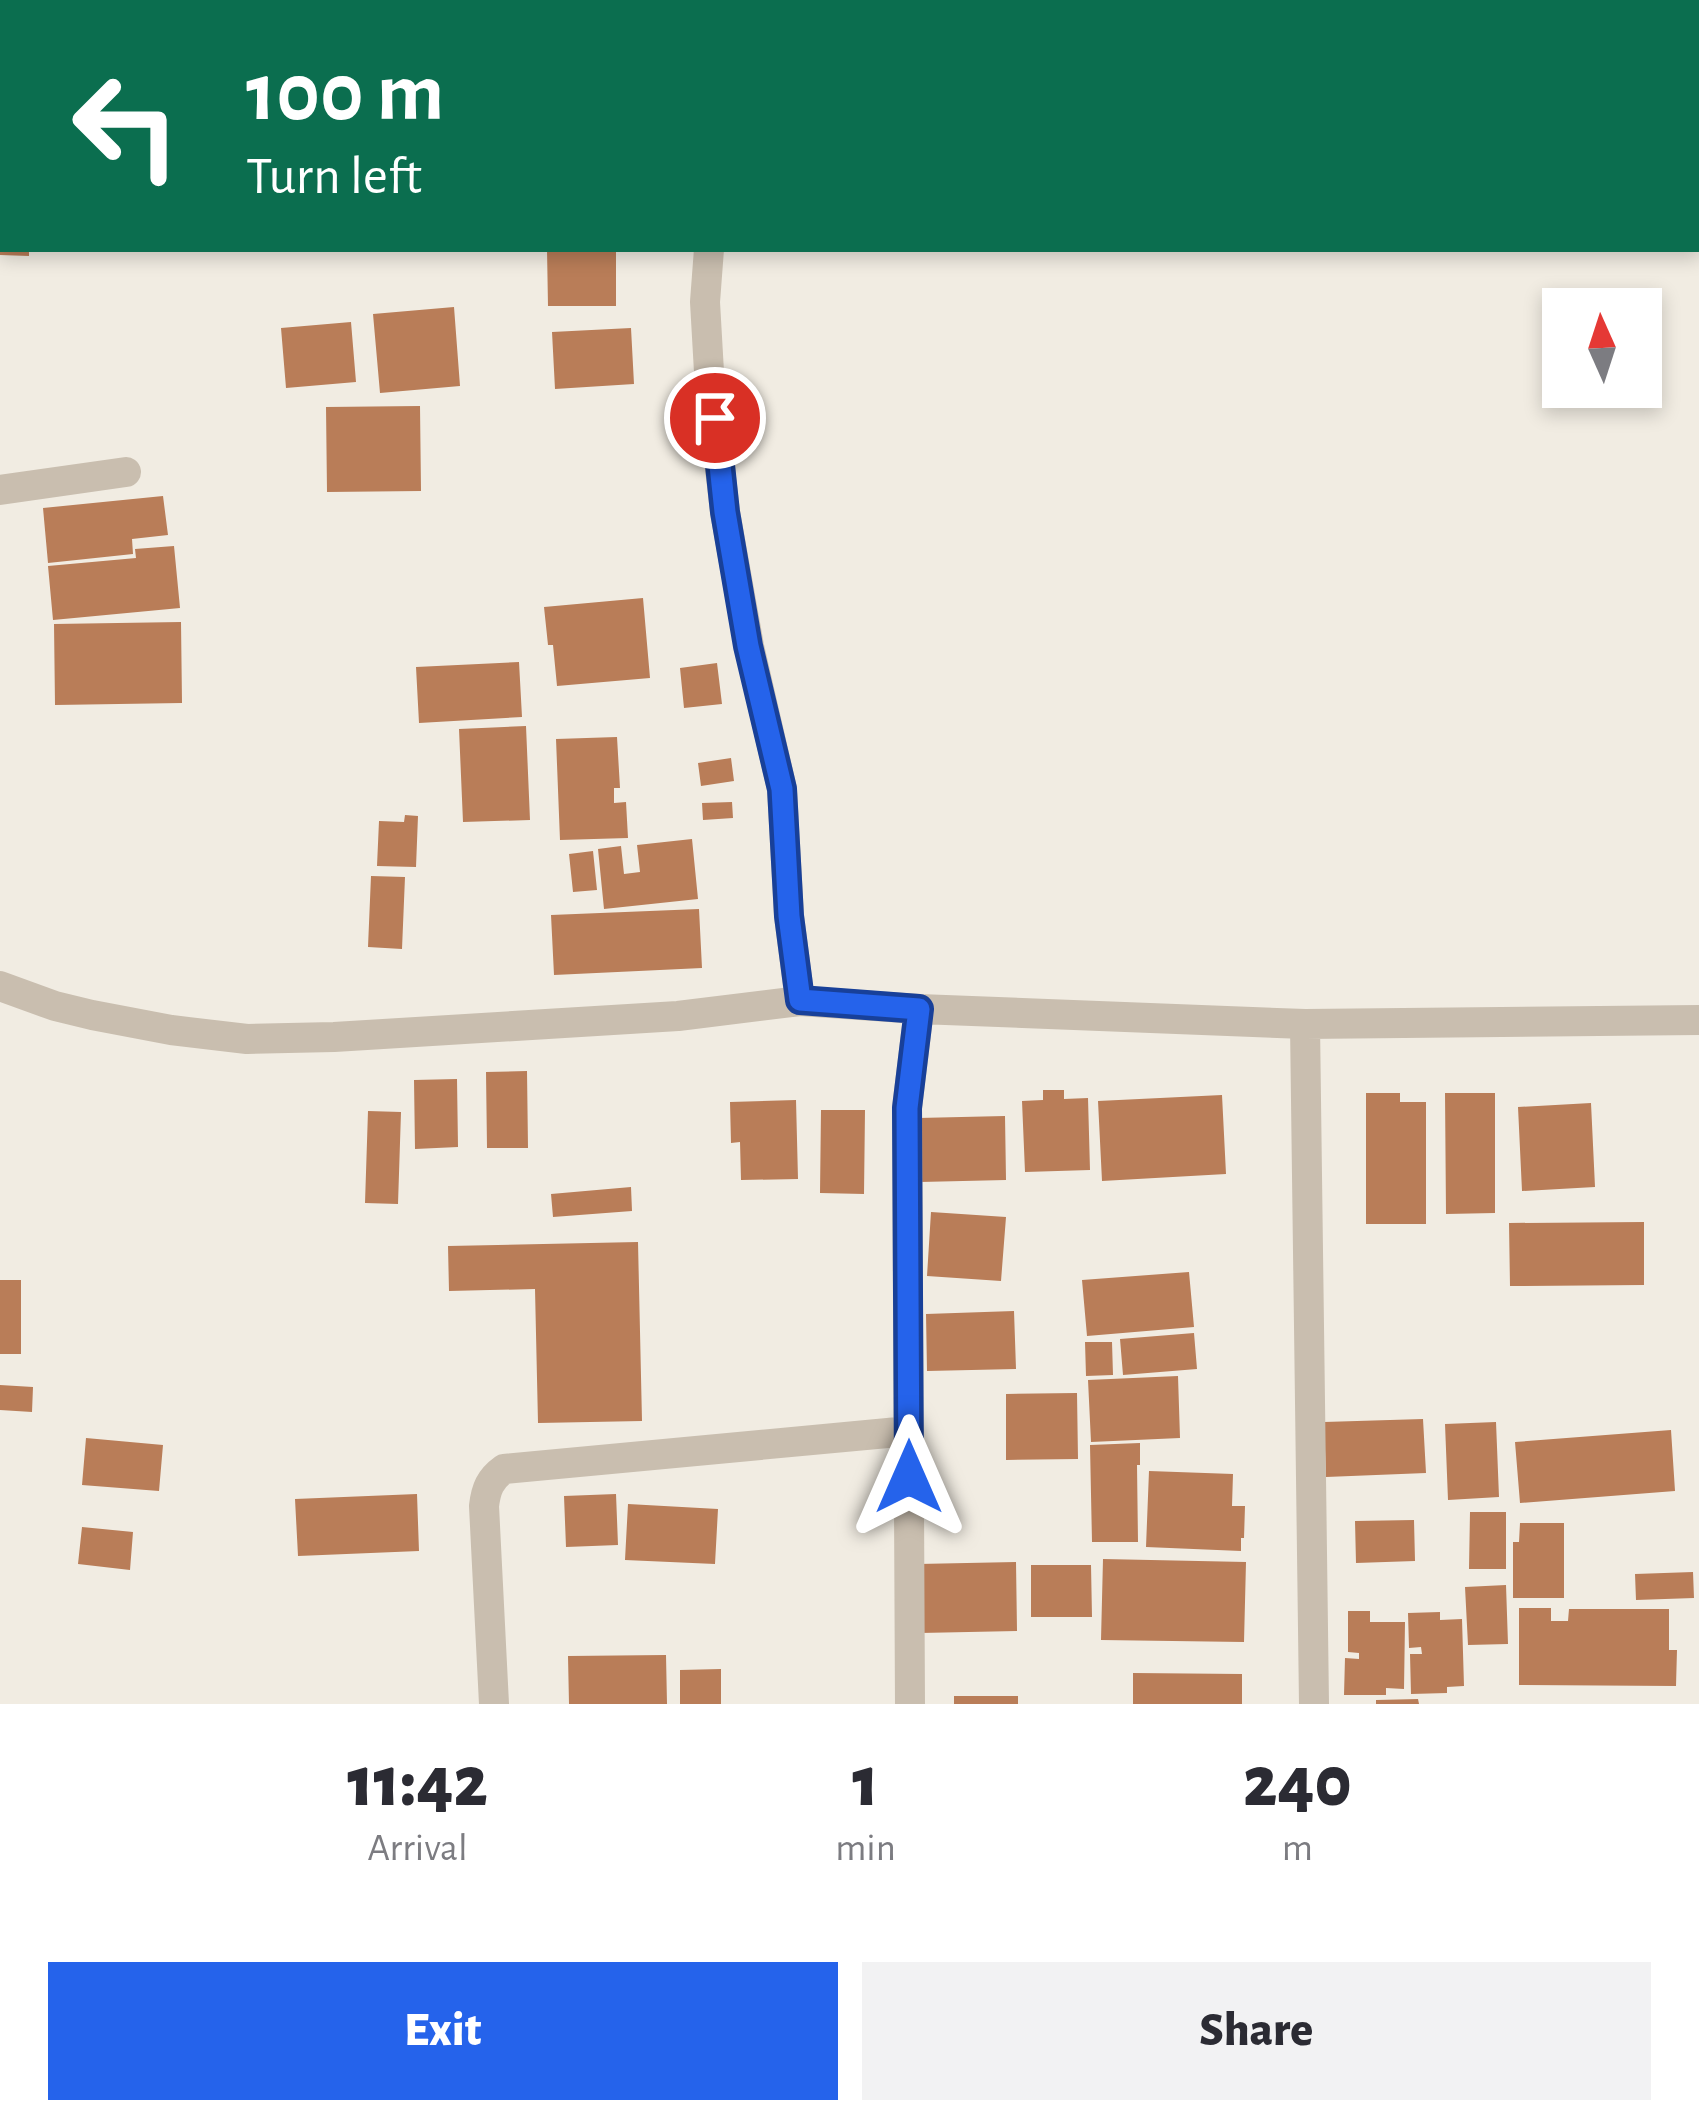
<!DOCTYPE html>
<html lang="en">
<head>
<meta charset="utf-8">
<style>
	body { margin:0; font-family:"Alegreya Sans",sans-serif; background:#f2f2f3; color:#2b2b33; height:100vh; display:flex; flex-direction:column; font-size:45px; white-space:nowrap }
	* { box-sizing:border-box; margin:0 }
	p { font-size:39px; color:#7c7c81 }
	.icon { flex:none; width:66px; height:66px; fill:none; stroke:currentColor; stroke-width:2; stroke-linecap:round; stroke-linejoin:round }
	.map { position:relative; height:1704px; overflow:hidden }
	.sheet { display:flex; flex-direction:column; background:#fff; flex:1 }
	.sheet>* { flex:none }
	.guide { position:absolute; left:0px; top:0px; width:1701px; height:252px; box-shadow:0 6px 18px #0003; background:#0b6e4f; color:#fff; overflow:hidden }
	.needle { width:78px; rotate:357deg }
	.controls { position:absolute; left:1542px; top:288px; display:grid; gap:24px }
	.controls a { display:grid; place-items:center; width:120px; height:120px; border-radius:0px; background:#fff; box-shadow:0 6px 18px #0003; font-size:60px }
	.pin { position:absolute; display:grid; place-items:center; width:102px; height:102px; color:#fff; margin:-51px; border:6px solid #fff; border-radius:50%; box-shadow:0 3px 12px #0007 }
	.me { position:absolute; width:132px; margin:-66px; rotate:0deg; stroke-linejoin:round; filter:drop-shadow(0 0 9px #0008) }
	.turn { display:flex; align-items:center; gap:42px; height:252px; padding:0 48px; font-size:54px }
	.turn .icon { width:156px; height:156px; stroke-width:2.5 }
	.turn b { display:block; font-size:84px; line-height:102px }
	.eta { display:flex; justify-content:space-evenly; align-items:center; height:204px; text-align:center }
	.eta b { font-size:72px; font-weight:800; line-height:84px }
	.action { display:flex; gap:24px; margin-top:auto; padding:24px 48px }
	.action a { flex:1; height:138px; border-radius:0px; background:#2563eb; color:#fff; font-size:48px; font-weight:800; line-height:138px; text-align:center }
	.action a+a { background:#f2f2f3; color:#2b2b33 }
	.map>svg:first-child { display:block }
	.building { fill:#b97d58 }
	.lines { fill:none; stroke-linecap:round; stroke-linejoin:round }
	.minor { stroke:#c9beaf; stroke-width:30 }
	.route-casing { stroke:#184099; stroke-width:30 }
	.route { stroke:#2563eb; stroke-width:21 }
</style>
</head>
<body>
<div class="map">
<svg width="1699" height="1704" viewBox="0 0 1699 1704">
	<rect width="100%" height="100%" fill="#f1ece2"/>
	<!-- building -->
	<path class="building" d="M0 249H29V256L0 255Z
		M547 249H616V306H548Z
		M454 307 460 386 380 393 373 314Z
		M351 322 356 382 286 388 281 328Z
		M631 328 634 384 555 389 552 332Z
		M420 406 421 491 327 492 326 407Z
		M163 496 168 535 132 539 133 554 48 563 43 508Z
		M174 546 180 608 53 620 48 566 136 558 135 549Z
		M643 598 650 678 557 686 553 645H548L544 607Z
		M181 622 182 703 55 705 54 624Z
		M519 662 522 717 419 723 416 667Z
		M717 663 722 704 684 708 680 668Z
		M526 726 530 820 463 822 459 729Z
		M617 737 620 788H614V803L626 802 628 838 560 840 556 739Z
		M731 758 734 781 701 786 698 763Z
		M732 802 733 818 703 820 702 803Z
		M405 815 418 816 416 867 377 866 379 821 404 822Z
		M692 839 698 899 604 909 598 849 621 846 624 874 640 872 637 845Z
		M593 851 597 890 573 892 569 854Z
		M371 876 405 877 402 949 368 947Z
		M699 909 702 968 554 975 551 915Z
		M527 1071 528 1148H487L486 1072Z
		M457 1079 458 1147 415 1149 414 1080Z
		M1043 1090H1064V1099L1088 1098 1090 1170 1025 1172 1022 1101 1043 1100Z
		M1366 1093H1400V1102H1426V1224H1366Z
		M1445 1093H1495V1213L1446 1214Z
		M1222 1095 1226 1174 1102 1181 1098 1101Z
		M796 1100 798 1179 741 1180 740 1142 731 1143 730 1102Z
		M1591 1103 1595 1187 1522 1191 1518 1107Z
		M821 1110H865L864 1194 820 1193Z
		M368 1111 401 1112 398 1204 365 1203Z
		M1005 1116 1006 1180 920 1182 918 1118Z
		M631 1187 632 1211 553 1217 551 1194Z
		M931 1212 1006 1217 1001 1281 927 1276Z
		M1644 1222V1285L1510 1286 1509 1223Z
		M638 1242 642 1421 538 1423 535 1289 449 1291 448 1246Z
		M1189 1272 1194 1327 1087 1336 1082 1280Z
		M0 1280H21V1354H0Z
		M1014 1311 1016 1369 927 1371 926 1314Z
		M1194 1333 1197 1369 1123 1375 1120 1339Z
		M1085 1342H1112L1113 1375 1086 1376Z
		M1178 1376 1180 1438 1091 1442 1088 1380Z
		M0 1385 33 1387 32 1412 0 1410Z
		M1077 1393 1078 1459 1006 1460V1394Z
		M1423 1419 1426 1473 1326 1477 1324 1422Z
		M1496 1422 1499 1497 1448 1500 1445 1424Z
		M1671 1430 1675 1491 1520 1503 1515 1442Z
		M86 1438 163 1445 159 1491 82 1485Z
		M1140 1443V1465H1137L1138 1542H1092L1090 1445Z
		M1149 1471 1233 1474 1232 1506H1245L1244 1538H1241V1551L1146 1547Z
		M417 1494 419 1551 298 1556 295 1499Z
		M616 1494 618 1545 566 1547 564 1496Z
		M628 1504 718 1509 715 1564 625 1560Z
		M1470 1512H1506V1569H1469Z
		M1414 1520 1415 1561 1356 1563 1355 1521Z
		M1520 1523H1564V1598H1513V1542H1519Z
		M82 1527 133 1532 130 1570 78 1564Z
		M1103 1559 1246 1562 1244 1642 1101 1640Z
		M1016 1562 1017 1631 920 1633 918 1564Z
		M1031 1565H1091L1092 1617H1031Z
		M1693 1572 1694 1598 1636 1600 1635 1574Z
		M1506 1585 1508 1644 1468 1645 1465 1587Z
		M1519 1608H1551V1621H1568L1569 1609H1669V1650H1677L1676 1686 1519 1685Z
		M1348 1611H1370V1622H1405L1404 1689 1386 1688V1695H1344L1345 1658 1359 1659V1653L1348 1652Z
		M1440 1612V1620L1462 1619 1464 1686 1447 1687V1693L1411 1694 1410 1654H1422L1421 1647 1409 1648 1408 1613Z
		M666 1655 667 1704H569L568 1656Z
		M721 1669V1704H680V1670Z
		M1133 1673 1242 1674V1704H1133Z
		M954 1696H1018V1704H954Z
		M1418 1699 1419 1704H1376V1700Z"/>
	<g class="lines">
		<!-- minor -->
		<path class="minor" d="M700 0 701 3
			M709 249 705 302 709 372 725 512 749 646 782 789 789 916 800 1001
			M0 490 126 472
			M0 986 55 1006 92 1015 171 1030 247 1039 334 1037 678 1016 800 1001 919 1009 1305 1024 1699 1020
			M1305 1024 1314 1704
			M494 1704 484 1506C486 1489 490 1479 504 1469L909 1431
			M910 1704 907 1108 919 1009"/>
	</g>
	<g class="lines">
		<!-- route casing -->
		<g class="route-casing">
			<path id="route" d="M715 418 725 512 748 646 782 789 789 916 800 1000 919 1009 907 1108 909 1477"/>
		</g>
		<!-- route -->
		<use href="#route" class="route"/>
	</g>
</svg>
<div class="controls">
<a><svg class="needle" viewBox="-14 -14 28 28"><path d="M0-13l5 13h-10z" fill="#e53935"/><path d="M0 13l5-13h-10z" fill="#7c7c81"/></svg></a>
</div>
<div class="pin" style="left:715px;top:418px;background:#d93025"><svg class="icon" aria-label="arrive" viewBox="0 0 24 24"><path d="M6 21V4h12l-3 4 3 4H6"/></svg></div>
<svg class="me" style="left:909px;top:1477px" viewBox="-20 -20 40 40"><path d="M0-17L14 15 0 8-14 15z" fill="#2563eb" stroke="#fff" stroke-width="4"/></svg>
<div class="guide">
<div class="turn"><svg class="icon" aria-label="left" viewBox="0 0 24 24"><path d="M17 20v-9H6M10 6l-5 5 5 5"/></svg><div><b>100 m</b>Turn left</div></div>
</div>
</div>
<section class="sheet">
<div class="eta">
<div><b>11:42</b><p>Arrival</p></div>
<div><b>1</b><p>min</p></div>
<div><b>240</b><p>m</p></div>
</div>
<div class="action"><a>Exit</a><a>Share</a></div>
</section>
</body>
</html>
